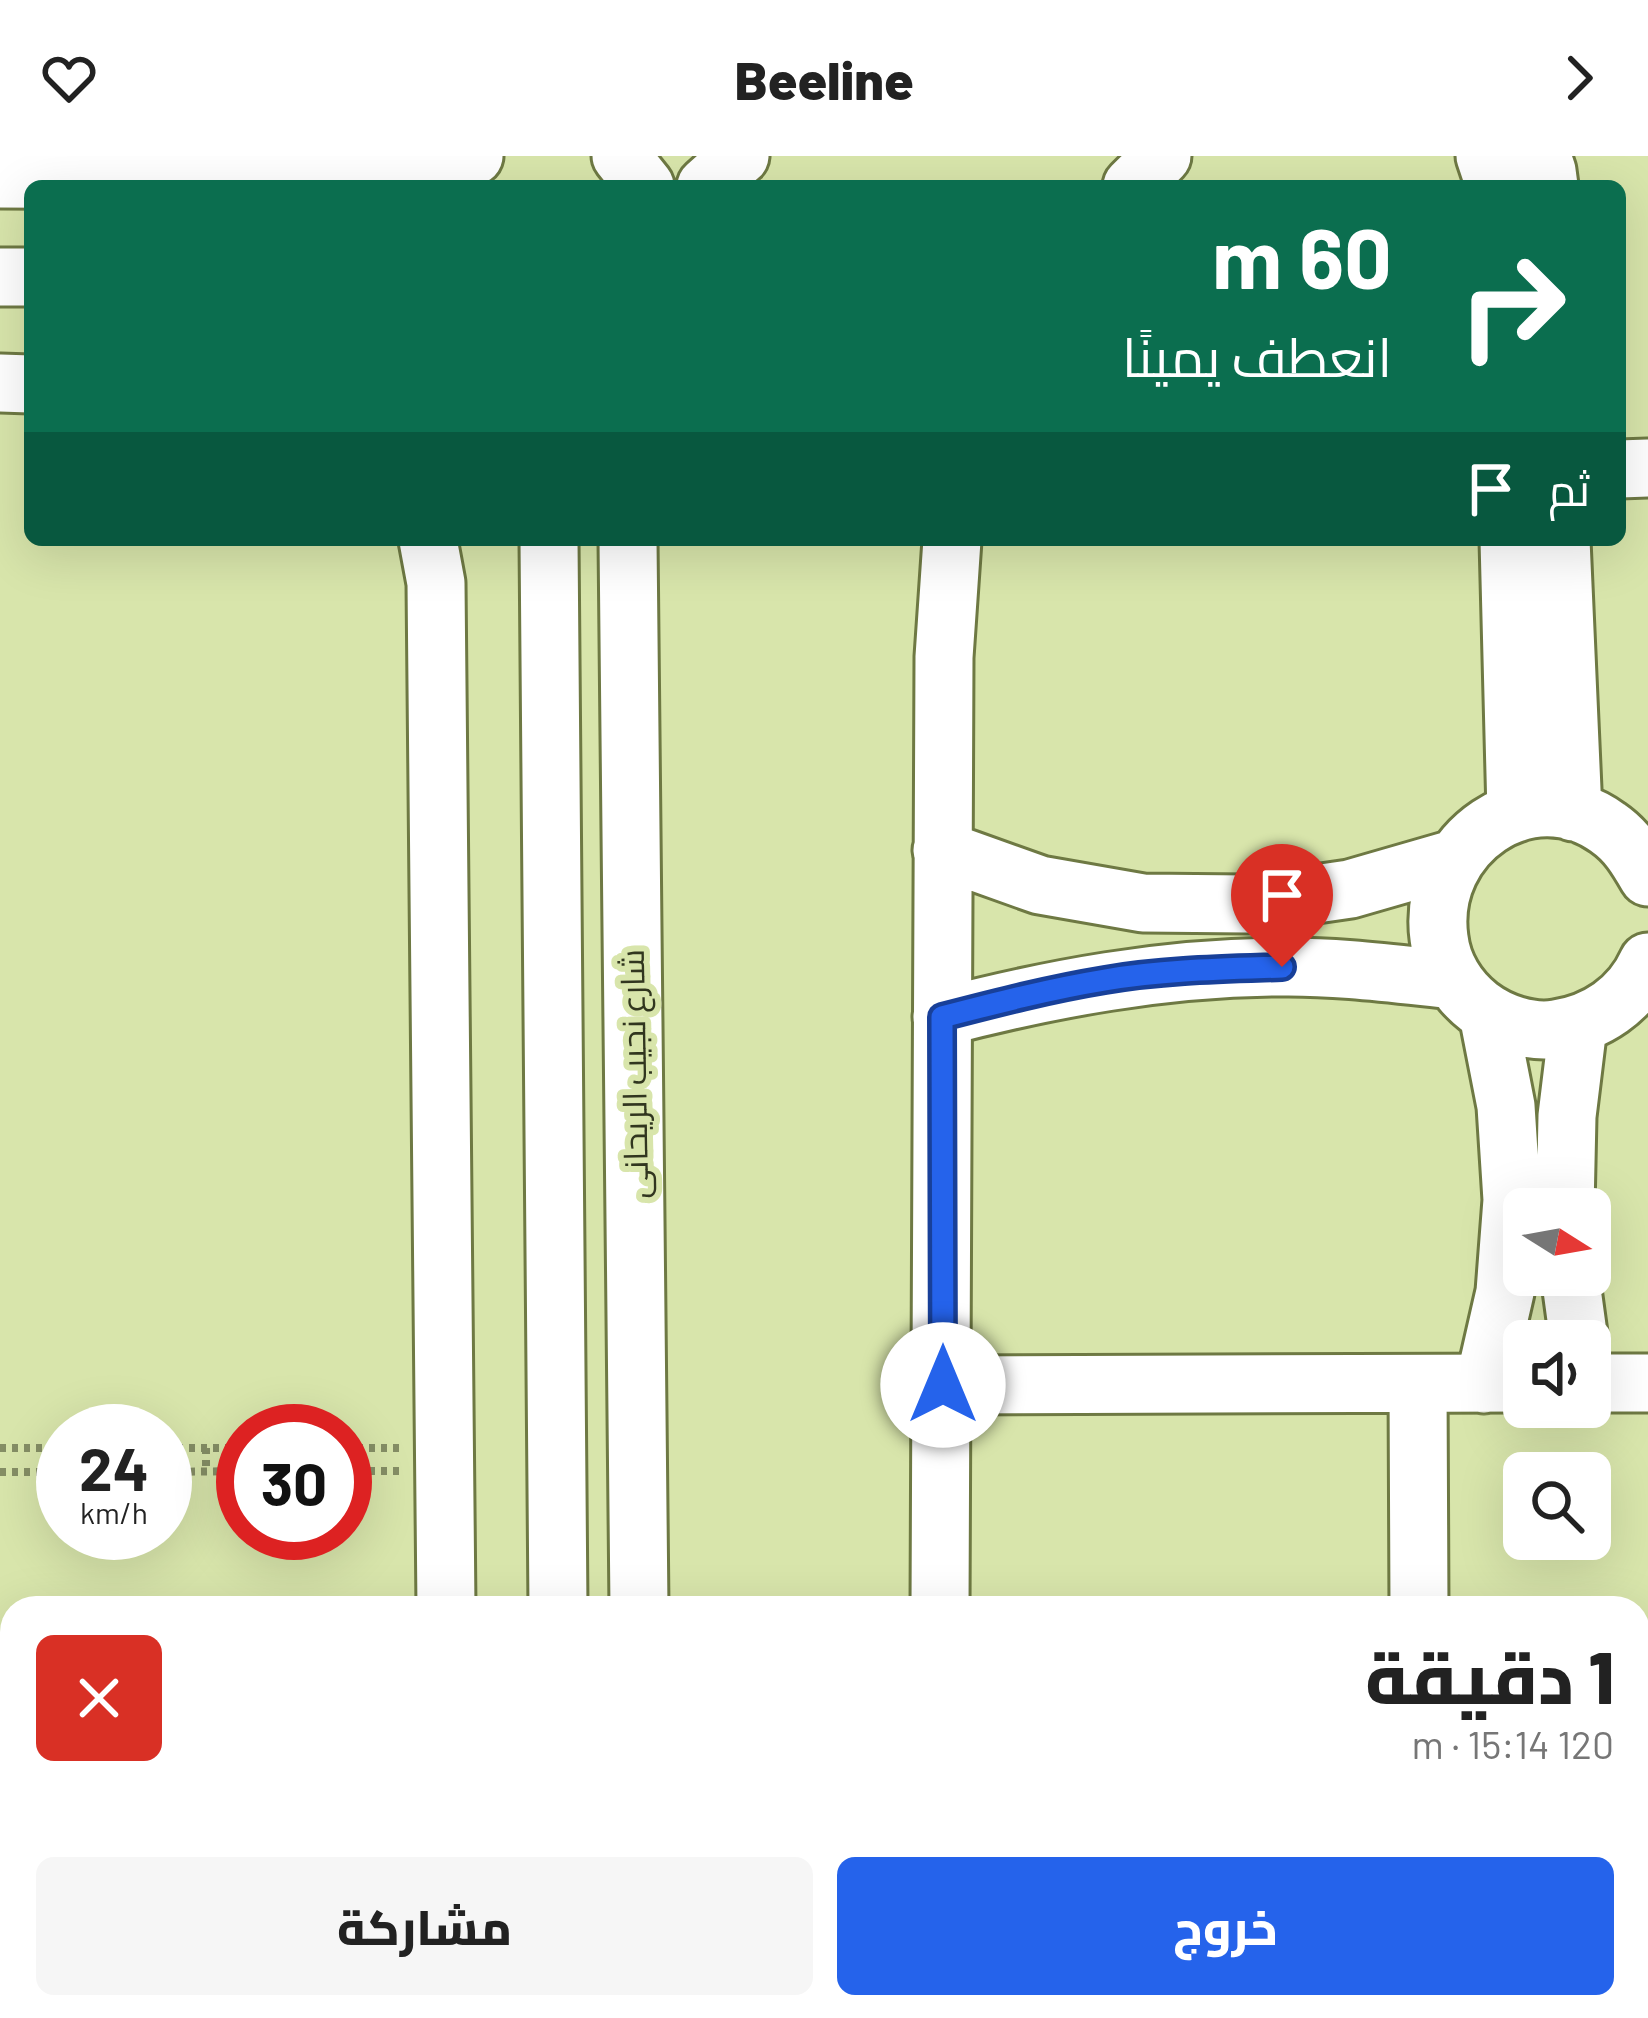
<!DOCTYPE html>
<html lang="ar">
<head>
<meta charset="utf-8">
<style>
	body { margin:0; font-family:Barlow,Cairo,sans-serif; background:#f6f6f6; color:#222; direction:rtl; height:100vh; display:flex; flex-direction:column; font-size:45px; white-space:nowrap }
	* { box-sizing:border-box; margin:0 }
	p { font-size:39px; color:#767676 }
	.icon { flex:none; width:66px; height:66px; fill:none; stroke:currentColor; stroke-width:2; stroke-linecap:round; stroke-linejoin:round }
	.map { position:relative; flex:1; overflow:hidden; direction:ltr }
	.panel { position:absolute; left:0px; top:1440px; width:1650px; height:423px; display:flex; flex-direction:column; background:#fff; border-radius:36px 36px 0 0; box-shadow:0 12px 48px #0002; direction:rtl }
	.panel>* { flex:none }
	.top-card { position:absolute; left:24px; top:24px; width:1602px; height:366px; border-radius:18px; box-shadow:0 12px 48px #0002; direction:rtl; background:#0b6e4f; color:#fff; overflow:hidden }
	.needle { width:78px; rotate:101deg }
	.buttons { position:absolute; left:1503px; top:1032px; display:grid; gap:24px }
	.buttons a { display:grid; place-items:center; width:108px; height:108px; border-radius:18px; background:#fff; box-shadow:0 12px 48px #0002; font-size:60px }
	.speed { position:absolute; left:36px; top:1248px; display:flex; gap:24px; font-size:60px; font-weight:700; text-align:center }
	.speed>* { display:grid; place-content:center; width:156px; height:156px; border-radius:50%; background:#fff; box-shadow:0 12px 48px #0002; line-height:1 }
	.speed small { font-size:30px; font-weight:400 }
	.speed .limit { border:18px solid #d22; background:#fff; color:#111 }
	.pin { position:absolute; display:grid; place-items:center; width:102px; height:102px; color:#fff; margin:-123px -51px; border-radius:50% 50% 50% 0; rotate:-45deg; box-shadow:0 0 12px #0007 }
	.pin .icon { rotate:45deg }
	.me { position:absolute; width:132px; margin:-66px; rotate:0deg; stroke-linejoin:round; filter:drop-shadow(0 0 9px #0008) }
	.turn { display:flex; align-items:center; gap:42px; height:252px; padding:0 36px; font-size:54px }
	.turn .icon { width:156px; height:156px; stroke-width:2.5 }
	.turn b { display:block; font-size:84px; line-height:102px }
	.then { display:flex; align-items:center; height:114px; padding:0 36px; background:#0003; gap:24px; font-size:45px }
	.round { display:grid; place-items:center; flex:none; width:126px; height:126px; border-radius:18px; background:#f6f6f6 }
	.headline { display:flex; align-items:center; justify-content:space-between; height:204px; padding:0 36px }
	h1 { font-size:72px; font-weight:800; line-height:90px }
	.button { display:flex; gap:24px; margin-top:auto; padding:24px 36px }
	.button a { flex:1; height:138px; border-radius:18px; background:#2563eb; color:#fff; font-size:48px; font-weight:800; line-height:138px; text-align:center }
	.button a+a { background:#f6f6f6; color:#222 }
	header { display:flex; justify-content:space-between; align-items:center; height:156px; padding:0 36px; background:#fff; font-size:54px; font-weight:800 }
	.map>svg:first-child { display:block }
	.lines { fill:none; stroke-linecap:round; stroke-linejoin:round }
	.minor-casing { stroke:#6e7943; stroke-width:63 }
	.path { stroke:#858e65; stroke-width:8; stroke-dasharray:6 6; stroke-linecap:butt }
	.minor { stroke:#fff; stroke-width:57 }
	.route-casing { stroke:#184099; stroke-width:30 }
	.route { stroke:#2563eb; stroke-width:21 }
	.labels { text-anchor:middle; dominant-baseline:central; stroke-width:12; stroke-linejoin:round; paint-order:stroke }
	.street-label { font-size:33px; fill:#31361f; stroke:#d8e5ab }
</style>
</head>
<body>
<header><svg class="icon" aria-label="forward" viewBox="0 0 24 24"><path d="M9 5l7 7-7 7"/></svg>Beeline<svg class="icon" aria-label="heart" viewBox="0 0 24 24"><path d="M12 20l-8-8c-3-5 5-10 8-4 3-6 11-1 8 4z"/></svg></header>
<div class="map">
<svg width="1648" height="1862" viewBox="0 0 1648 1862">
	<rect width="100%" height="100%" fill="#d8e5ab"/>
	<g class="lines">
		<!-- minor casing -->
		<g class="minor-casing">
			<path id="minor" d="M621 0 645 30
				M1485 0 1495 30
				M1542 0 1547 15 1549 30
				M0 23 336 25 393 18 474 0
				M706 30 740 0
				M1132 30 1162 0
				M0 121H30
				M0 227 30 228
				M1620 313 1648 312
				M428 384 436 427 446 1452
				M549 384 558 1452
				M628 384 639 1452
				M1509 384 1516 657
				M1561 384 1573 656
				M942 694 1040 729 1143 747 1247 748 1350 733 1454 703
				M1648 721C1637 702 1627 685 1608 672 1529 615 1426 687 1439 782 1442 809 1457 834 1479 851 1500 867 1530 877 1556 873 1596 867 1631 844 1648 806
				M942 861C1053 832 1163 812 1279 811 1337 810 1396 818 1454 824
				M1565 1053 1567 960 1578 870
				M1570 1119 1579 1185
				M1590 1227H1648
				M1418 1228 1419 1452
				M1484 1228 1505 1136 1512 1044 1506 950 1488 858
				M943 1229 1524 1227
				M940 1452 944 501 952 384
				M450 1851V1862
				M560 1851V1862
				M642 1851V1862
				M955 1851 959 1862
				M1422 1851V1862"/>
		</g>
		<!-- path -->
		<path class="path" d="M0 1292H63
			M165 1292H243
			M206 1292V1316
			M345 1292H401
			M345 1315H401
			M0 1316H63
			M165 1316 243 1315"/>
		<!-- minor -->
		<use href="#minor" class="minor"/>
	</g>
	<g class="lines">
		<!-- route casing -->
		<g class="route-casing">
			<path id="route" d="M943 1229 942 861C996 847 1050 833 1105 824 1163 814 1223 813 1282 811"/>
		</g>
		<!-- route -->
		<use href="#route" class="route"/>
	</g>
	<g class="labels">
		<!-- street labels -->
		<g class="street-label">
			<text transform="translate(633 918) rotate(-91)">شارع نجيب الريحانى</text>
		</g>
	</g>
</svg>
<div class="buttons">
<a><svg class="needle" viewBox="-14 -14 28 28"><path d="M0-13l5 13h-10z" fill="#e53935"/><path d="M0 13l5-13h-10z" fill="#767676"/></svg></a>
<a><svg class="icon" aria-label="sound" viewBox="0 0 24 24"><path d="M4 9h4l5-4v14l-5-4H4zM17 9q2 3 0 6"/></svg></a>
<a><svg class="icon" aria-label="search" viewBox="0 0 24 24"><circle cx="10" cy="10" r="6"/><path d="M15 15l6 6"/></svg></a>
</div>
<div class="speed"><div>24<small>km/h</small></div><div class="limit">30</div></div>
<div class="pin" style="left:1282px;top:811px;background:#d93025"><svg class="icon" aria-label="arrive" viewBox="0 0 24 24"><path d="M6 21V4h12l-3 4 3 4H6"/></svg></div>
<svg class="me" style="left:943px;top:1229px" viewBox="-20 -20 40 40"><circle r="19" fill="#fff"/><path d="M0-13L10 11 0 6-10 11z" fill="#2563eb"/></svg>
<div class="top-card">
<div class="turn"><svg class="icon" aria-label="right" viewBox="0 0 24 24"><path d="M7 20v-9h11M14 6l5 5-5 5"/></svg><div><b>60 m</b>انعطف يمينًا</div></div>
<div class="then">ثم<svg class="icon" aria-label="arrive" viewBox="0 0 24 24"><path d="M6 21V4h12l-3 4 3 4H6"/></svg></div>
</div>
<section class="panel">
<div class="headline"><div><h1>1 دقيقة</h1><p>120 m · 15:14</p></div><a class="round" style="background:#d93025;color:#fff"><svg class="icon" aria-label="close" viewBox="0 0 24 24"><path d="M6 6l12 12M18 6L6 18"/></svg></a></div>
<div class="button"><a>خروج</a><a>مشاركة</a></div>
</section>
</div>
</body>
</html>
